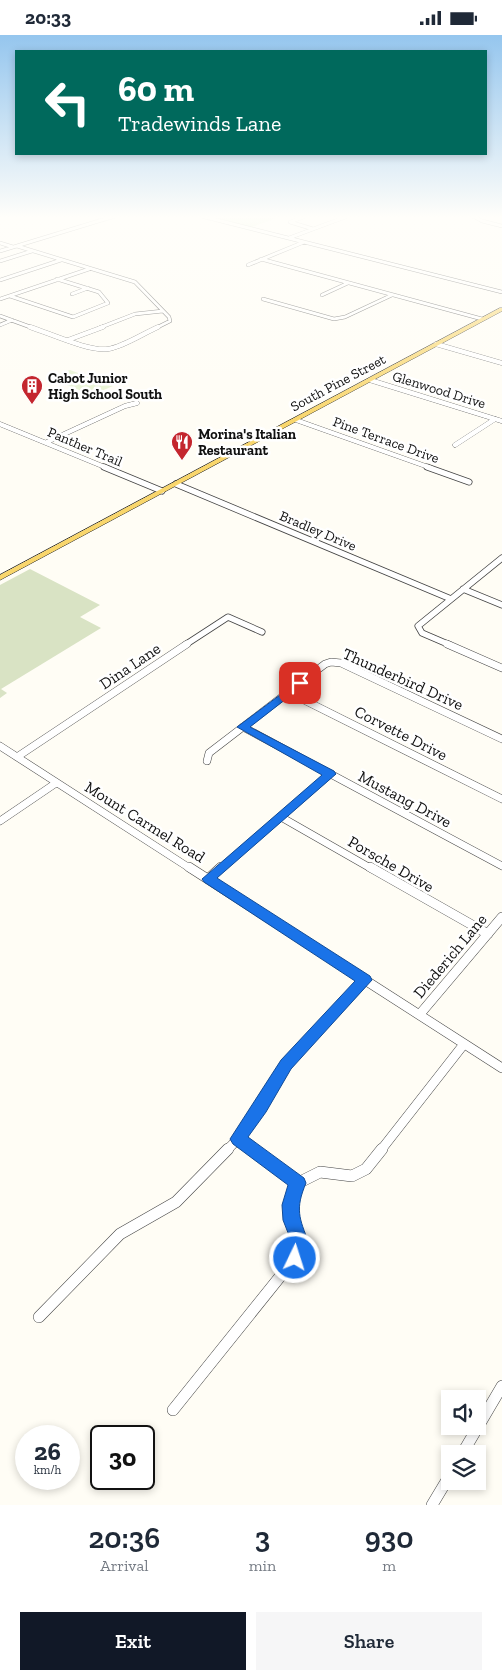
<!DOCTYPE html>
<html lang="en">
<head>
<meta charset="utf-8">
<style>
	body { margin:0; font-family:"Zilla Slab",serif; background:#f6f6f7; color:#1f2937; height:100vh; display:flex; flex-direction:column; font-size:19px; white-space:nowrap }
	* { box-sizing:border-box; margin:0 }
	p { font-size:16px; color:#747a83 }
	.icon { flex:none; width:28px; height:28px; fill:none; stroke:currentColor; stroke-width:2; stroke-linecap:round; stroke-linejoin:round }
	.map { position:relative; height:1470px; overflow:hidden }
	.drawer { display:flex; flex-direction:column; background:#fff; flex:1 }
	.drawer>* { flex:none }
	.top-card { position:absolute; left:15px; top:15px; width:472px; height:105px; border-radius:0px; box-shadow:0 2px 8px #0003; background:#00695c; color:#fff; overflow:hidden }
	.tools { position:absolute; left:441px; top:1355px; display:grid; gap:10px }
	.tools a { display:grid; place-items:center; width:45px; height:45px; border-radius:0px; background:#fff; box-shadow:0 2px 8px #0003; font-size:25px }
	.speed { position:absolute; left:15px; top:1390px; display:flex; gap:10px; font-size:25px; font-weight:700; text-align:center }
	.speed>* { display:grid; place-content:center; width:65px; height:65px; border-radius:50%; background:#fff; box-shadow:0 2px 8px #0003; line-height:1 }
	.speed small { font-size:12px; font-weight:400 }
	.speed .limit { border:2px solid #111; border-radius:8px; background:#fff; color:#111 }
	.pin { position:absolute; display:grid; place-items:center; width:42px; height:42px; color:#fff; margin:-21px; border-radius:10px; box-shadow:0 2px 8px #0006 }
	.me { position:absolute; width:55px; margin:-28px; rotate:4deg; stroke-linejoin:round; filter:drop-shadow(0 0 4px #0008) }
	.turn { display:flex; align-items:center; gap:18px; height:105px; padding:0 20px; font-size:22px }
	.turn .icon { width:65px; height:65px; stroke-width:2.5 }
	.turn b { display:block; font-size:35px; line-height:42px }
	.eta { display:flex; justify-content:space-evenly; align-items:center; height:85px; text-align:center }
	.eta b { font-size:30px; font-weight:600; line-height:35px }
	.primary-button { display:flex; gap:10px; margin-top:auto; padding:10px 20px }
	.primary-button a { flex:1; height:58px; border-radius:0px; background:#111827; color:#fff; font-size:20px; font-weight:600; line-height:58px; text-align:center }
	.primary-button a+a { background:#f6f6f7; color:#1f2937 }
	.status { display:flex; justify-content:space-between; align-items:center; height:35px; padding:0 25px; background:#fff; direction:ltr }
	.status svg { height:14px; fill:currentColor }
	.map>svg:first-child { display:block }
	.green { fill:#d5ebbd }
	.cemetery { fill:#d9e3c4 }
	.pitch { fill:#e6f2cf }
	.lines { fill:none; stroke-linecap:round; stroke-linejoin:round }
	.minor-far5-casing { stroke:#444; stroke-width:4 }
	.minor-far4-casing { stroke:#444; stroke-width:5 }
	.minor-far3-casing { stroke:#444; stroke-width:7 }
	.minor-far2-casing { stroke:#444; stroke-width:8 }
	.minor-far1-casing { stroke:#444; stroke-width:10 }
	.minor-casing { stroke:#444; stroke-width:12 }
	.major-casing { stroke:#222; stroke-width:1 }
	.minor-far5 { stroke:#fff; stroke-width:3 }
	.minor-far4 { stroke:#fff; stroke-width:4.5 }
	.minor-far3 { stroke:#fff; stroke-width:5.5 }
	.minor-far2 { stroke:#fff; stroke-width:7 }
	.minor-far1 { stroke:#fff; stroke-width:9 }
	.minor { stroke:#fff; stroke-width:11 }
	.major { fill:#f9d66b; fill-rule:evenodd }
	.route { fill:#1a73e8; stroke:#114b97 }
	.labels { text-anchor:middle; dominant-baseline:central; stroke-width:5; stroke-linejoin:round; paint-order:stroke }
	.far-poi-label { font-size:14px; font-weight:bold; fill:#111; stroke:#fff; text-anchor:start }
	.far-street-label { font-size:14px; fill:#111; stroke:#fff }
	.street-label { font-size:16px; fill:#111; stroke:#fff }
</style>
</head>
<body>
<div class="status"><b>20:33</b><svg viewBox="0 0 49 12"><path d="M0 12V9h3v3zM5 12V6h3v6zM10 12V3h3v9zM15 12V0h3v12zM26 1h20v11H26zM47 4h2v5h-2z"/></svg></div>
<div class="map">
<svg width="502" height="1470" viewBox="0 0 502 1470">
	<rect width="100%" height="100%" fill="#fffdf5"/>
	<!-- green -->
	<path class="green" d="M207 181H282L252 192Z"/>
	<!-- cemetery -->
	<path class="cemetery" d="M30 534 100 570 80 582 101 593 1 654 7 658 0 663V550Z"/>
	<!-- pitch -->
	<path class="pitch" d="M70 335 113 351 92 360 49 343Z"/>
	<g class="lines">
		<!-- minor-far5 casing -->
		<g class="minor-far5-casing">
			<path id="minor-far5" d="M201 181 502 257
				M306 181 290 187 313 194
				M473 181 482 186 502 191
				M289 203 348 181
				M0 208 13 212
				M17 211 135 247 169 282 170 286 156 293
				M0 216 115 181
				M261 224 482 284
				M0 226 32 216
				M248 230 304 207
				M0 245 61 225
				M72 259 88 253
				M322 260 348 248
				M10 261 73 282 108 268 99 257 57 244
				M0 264 89 234
				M263 264 334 284 345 282 392 260
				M0 281 33 293
				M0 290 12 285
				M99 293 135 279 163 276"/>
		</g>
		<!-- minor-far4 casing -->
		<g class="minor-far4-casing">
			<path id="minor-far4" d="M30 292C49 298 90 317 108 314 123 312 144 298 158 292
				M68 305 103 292
				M436 309 502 328
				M370 345 502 386
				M296 385 431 433
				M0 389 107 433
				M47 407 125 371 137 368
				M455 410 495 384"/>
		</g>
		<!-- minor-far3 casing -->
		<g class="minor-far3-casing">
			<path id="minor-far3" d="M104 432 162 456
				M427 432 469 447
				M176 449 451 564
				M463 554 502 570
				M185 610 228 582 262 597
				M450 610 422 598 418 591 502 523"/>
		</g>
		<!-- minor-far2 casing -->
		<g class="minor-far2-casing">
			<path id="minor-far2" d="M447 609 502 633
				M288 657 502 764
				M243 692 502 831
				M0 711 191 834
				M17 722 187 609
				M207 726 209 718 325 629 331 627 341 628 502 704
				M281 782 372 834
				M0 786 56 748
				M220 834 330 739"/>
		</g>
		<!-- minor-far1 casing -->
		<g class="minor-far1-casing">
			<path id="minor-far1" d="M189 832 502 1033
				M370 832 488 899
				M208 844 221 832
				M420 979 502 882
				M238 1104 253 1115
				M227 1115 238 1104 261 1072 286 1030 365 945
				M381 1115 464 1009"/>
		</g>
		<!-- minor casing -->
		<g class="minor-casing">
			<path id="minor" d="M252 1114 298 1148
				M39 1282 120 1199 176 1167 228 1114
				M173 1375 295 1223 300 1208 292 1185 290 1170 293 1156 298 1148 320 1137 352 1141 366 1134 382 1114
				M462 1419 502 1351
				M432 1470 450 1440"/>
		</g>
		<!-- major casing -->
		<g class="major-casing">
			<path id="major" d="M500 273H502V276L0 545V540Z"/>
		</g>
		<!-- minor-far5 -->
		<use href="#minor-far5" class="minor-far5"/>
		<!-- minor-far4 -->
		<use href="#minor-far4" class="minor-far4"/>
		<!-- minor-far3 -->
		<use href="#minor-far3" class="minor-far3"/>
		<!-- minor-far2 -->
		<use href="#minor-far2" class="minor-far2"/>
		<!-- minor-far1 -->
		<use href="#minor-far1" class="minor-far1"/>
		<!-- minor -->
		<use href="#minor" class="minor"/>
		<!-- major -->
		<use href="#major" class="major"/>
	</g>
	<!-- sky -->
	<linearGradient id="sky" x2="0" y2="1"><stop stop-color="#95c6ee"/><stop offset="0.47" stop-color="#fffefa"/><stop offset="1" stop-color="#fffefa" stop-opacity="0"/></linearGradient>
	<rect width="502" height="387" fill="url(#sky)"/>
	<!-- route -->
	<path class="route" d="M300 645 304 646 306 648 304 650 250 692 334 736 336 739 217 843 370 941 372 945 291 1034 266 1077 248 1102 304 1143 306 1148C295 1174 299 1183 309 1208L301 1229 295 1232 289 1229 287 1223 292 1208 283 1185 282 1170 288 1150 233 1109 230 1104 281 1025 355 946 204 847 202 844 322 740 237 692Z"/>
	<!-- icons -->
	<defs>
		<g id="building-pin" transform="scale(1.125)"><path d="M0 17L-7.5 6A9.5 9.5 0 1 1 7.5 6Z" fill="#c4262e" stroke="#fff"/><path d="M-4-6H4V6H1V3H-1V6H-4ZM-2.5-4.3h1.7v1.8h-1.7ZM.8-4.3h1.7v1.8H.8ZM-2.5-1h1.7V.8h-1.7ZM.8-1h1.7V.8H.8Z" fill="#fff"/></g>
		<g id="restaurant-pin" transform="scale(1.125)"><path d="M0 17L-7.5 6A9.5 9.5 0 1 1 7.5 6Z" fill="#c4262e" stroke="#fff"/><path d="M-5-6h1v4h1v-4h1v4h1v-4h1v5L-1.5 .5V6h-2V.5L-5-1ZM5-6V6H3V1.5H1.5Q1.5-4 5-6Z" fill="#fff"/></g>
	</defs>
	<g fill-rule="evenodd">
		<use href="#building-pin" x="32" y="351"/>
		<use href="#restaurant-pin" x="182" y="407"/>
	</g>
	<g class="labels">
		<!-- far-poi labels -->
		<g class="far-poi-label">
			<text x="48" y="343">Cabot Junior<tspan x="48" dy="16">High School South</tspan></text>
			<text x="198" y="399">Morina's Italian<tspan x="198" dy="16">Restaurant</tspan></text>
		</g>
		<!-- far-street labels -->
		<g class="far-street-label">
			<text transform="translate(338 348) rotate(-28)">South Pine Street</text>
			<text transform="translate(439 355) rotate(17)">Glenwood Drive</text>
			<text transform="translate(386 405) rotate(20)">Pine Terrace Drive</text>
			<text transform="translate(85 412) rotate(23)">Panther Trail</text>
			<text transform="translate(318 496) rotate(23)">Bradley Drive</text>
		</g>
		<!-- street labels -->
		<g class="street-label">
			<text transform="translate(130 631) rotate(-34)">Dina Lane</text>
			<text transform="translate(403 644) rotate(24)">Thunderbird Drive</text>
			<text transform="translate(401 698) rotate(27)">Corvette Drive</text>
			<text transform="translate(405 764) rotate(28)">Mustang Drive</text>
			<text transform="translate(145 787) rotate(32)">Mount Carmel Road</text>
			<text transform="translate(391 829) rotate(30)">Porsche Drive</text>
			<text transform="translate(450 921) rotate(-50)">Diederich Lane</text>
		</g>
	</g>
</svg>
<div class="tools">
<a><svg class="icon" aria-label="sound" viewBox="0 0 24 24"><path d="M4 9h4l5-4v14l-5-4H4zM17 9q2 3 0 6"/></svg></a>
<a><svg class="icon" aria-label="layers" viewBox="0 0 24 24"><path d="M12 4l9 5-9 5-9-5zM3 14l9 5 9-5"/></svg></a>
</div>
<div class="speed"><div>26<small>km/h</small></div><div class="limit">30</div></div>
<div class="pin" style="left:300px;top:648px;background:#d93025"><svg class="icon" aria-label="arrive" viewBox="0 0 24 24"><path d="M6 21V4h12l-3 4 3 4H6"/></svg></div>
<svg class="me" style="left:295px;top:1223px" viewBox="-20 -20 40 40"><circle r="17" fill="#1a73e8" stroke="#fff" stroke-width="3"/><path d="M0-11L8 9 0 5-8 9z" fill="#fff"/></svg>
<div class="top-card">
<div class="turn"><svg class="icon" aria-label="left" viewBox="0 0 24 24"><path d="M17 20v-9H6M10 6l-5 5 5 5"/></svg><div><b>60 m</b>Tradewinds Lane</div></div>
</div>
</div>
<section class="drawer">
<div class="eta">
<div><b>20:36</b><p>Arrival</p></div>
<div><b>3</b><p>min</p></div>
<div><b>930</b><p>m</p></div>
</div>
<div class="primary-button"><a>Exit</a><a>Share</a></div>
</section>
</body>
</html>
